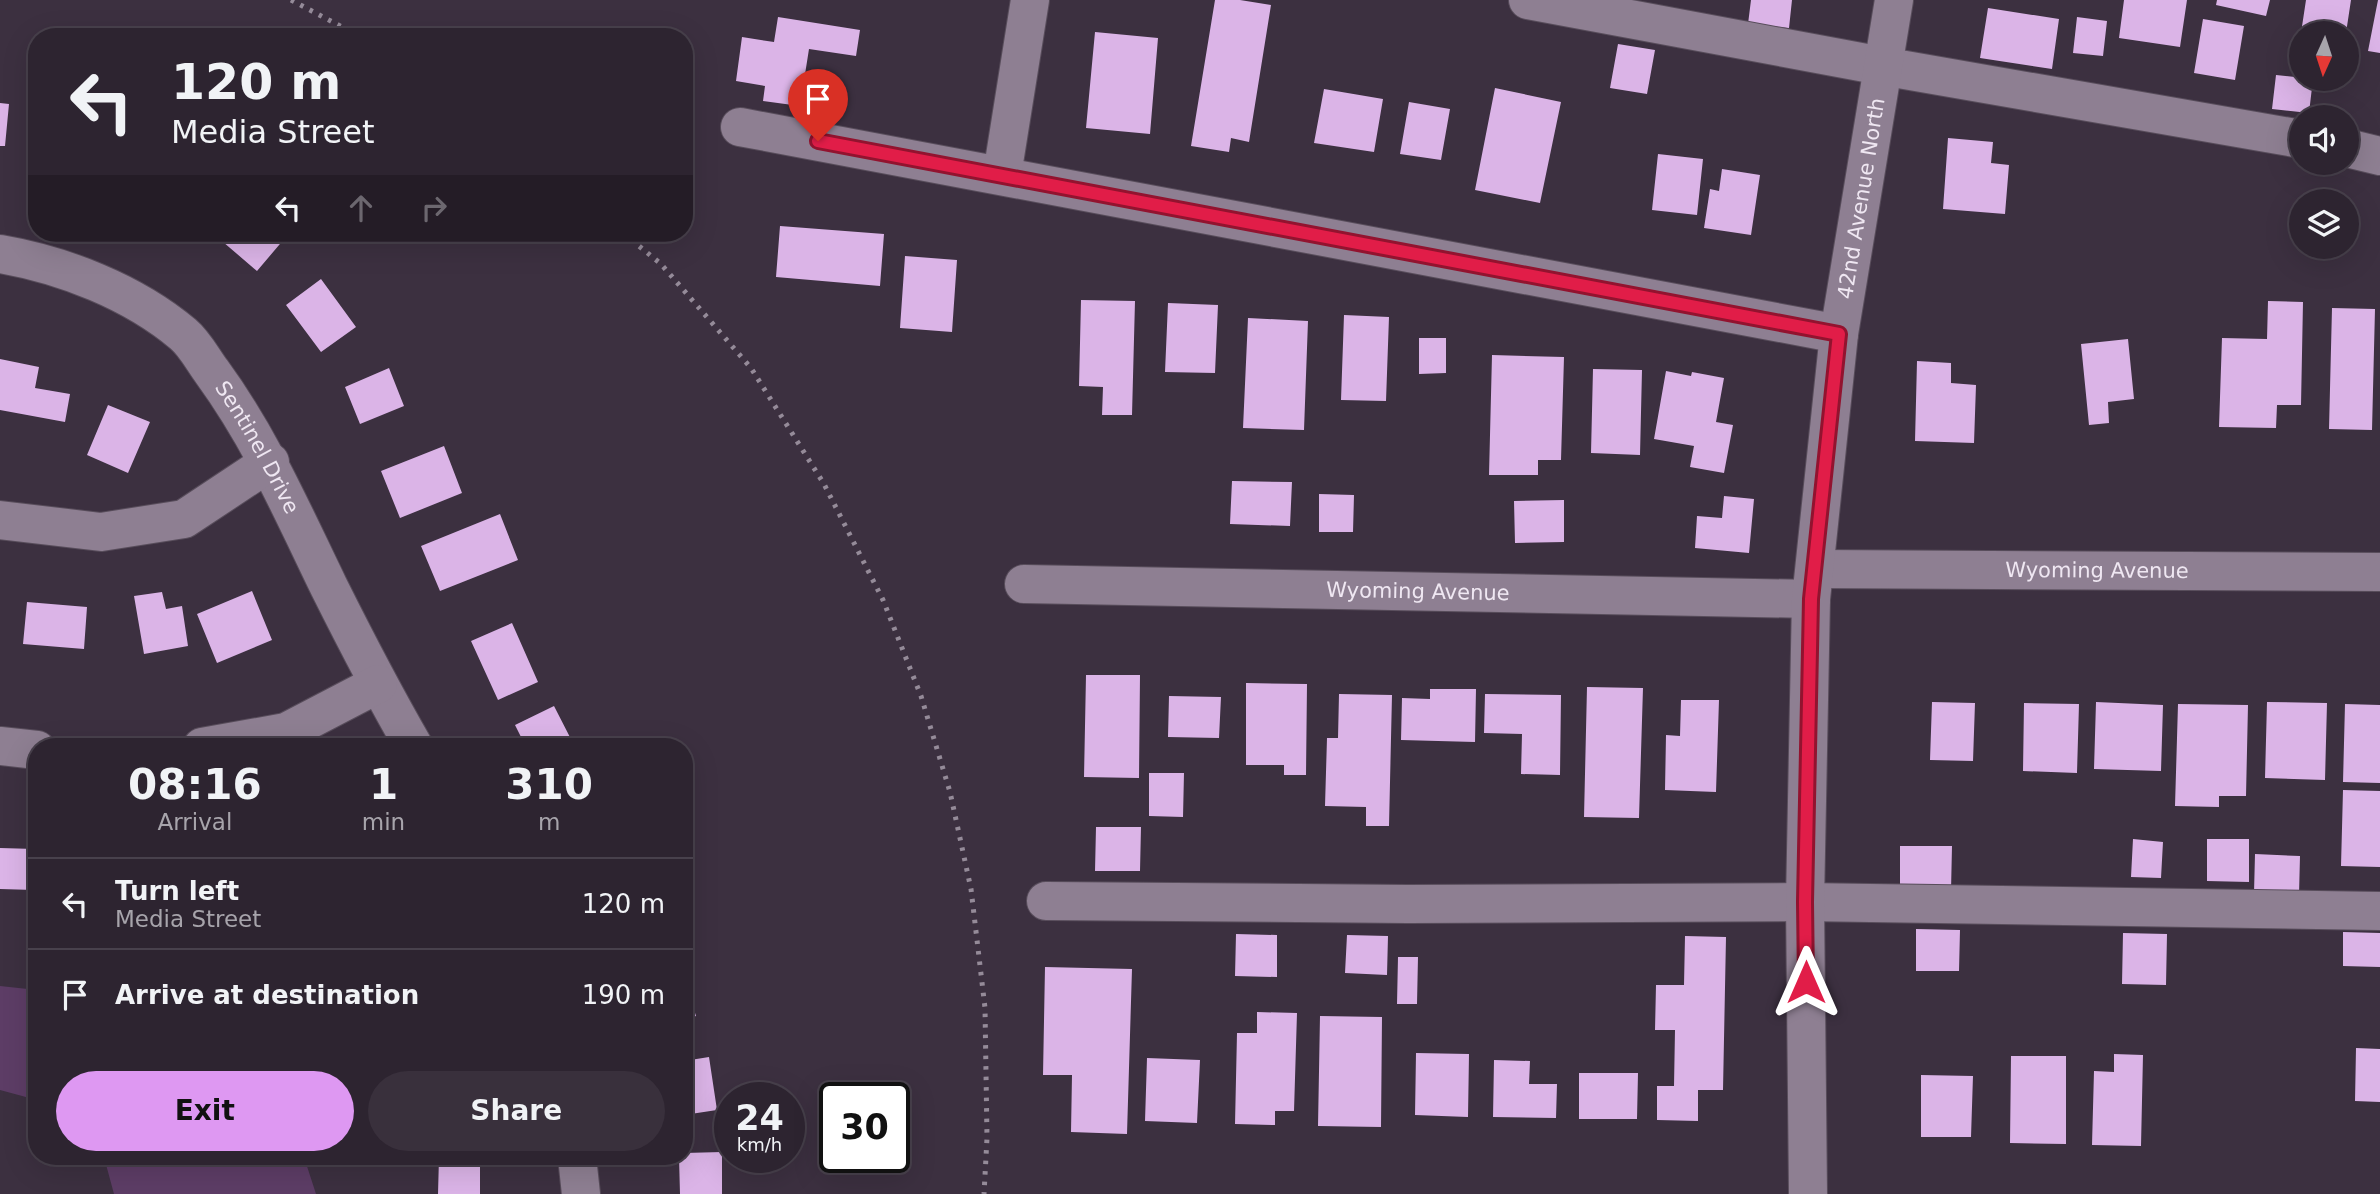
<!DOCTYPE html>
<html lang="en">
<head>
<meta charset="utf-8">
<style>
	body { margin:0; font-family:"DejaVu Sans",sans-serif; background:#39303c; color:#f1f3f6; height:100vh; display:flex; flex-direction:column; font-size:26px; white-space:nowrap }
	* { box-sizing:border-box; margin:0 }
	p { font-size:23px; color:#a7a4ab }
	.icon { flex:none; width:38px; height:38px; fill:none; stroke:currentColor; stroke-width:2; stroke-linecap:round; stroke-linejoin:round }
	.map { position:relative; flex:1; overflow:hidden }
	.side { position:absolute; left:28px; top:738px; width:665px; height:427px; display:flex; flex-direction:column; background:#2d2430; border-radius:28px; box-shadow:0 7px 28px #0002,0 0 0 2px #48414c }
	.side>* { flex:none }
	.banner { position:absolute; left:28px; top:28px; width:665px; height:214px; border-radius:28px; box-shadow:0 7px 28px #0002,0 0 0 2px #48414c; background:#2d2430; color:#f1f3f6; overflow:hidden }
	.needle { width:46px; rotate:183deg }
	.fabs { position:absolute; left:2289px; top:21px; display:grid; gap:14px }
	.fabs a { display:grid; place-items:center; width:70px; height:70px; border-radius:50%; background:#2d2430; box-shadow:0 7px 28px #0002,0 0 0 2px #48414c; font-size:35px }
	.speed { position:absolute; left:714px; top:1082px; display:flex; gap:14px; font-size:35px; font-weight:700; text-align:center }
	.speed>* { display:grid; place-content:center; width:91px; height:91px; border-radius:50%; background:#2d2430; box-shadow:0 7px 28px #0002,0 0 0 2px #48414c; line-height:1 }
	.speed small { font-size:18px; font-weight:400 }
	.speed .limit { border:4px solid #111; border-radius:10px; background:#fff; color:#111 }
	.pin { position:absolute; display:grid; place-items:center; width:60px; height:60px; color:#fff; margin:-72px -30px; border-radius:50% 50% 50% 0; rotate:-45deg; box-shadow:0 0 7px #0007 }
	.pin .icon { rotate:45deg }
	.me { position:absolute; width:77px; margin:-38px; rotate:0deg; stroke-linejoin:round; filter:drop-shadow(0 0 5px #0008) }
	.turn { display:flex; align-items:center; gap:24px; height:147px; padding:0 28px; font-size:32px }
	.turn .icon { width:91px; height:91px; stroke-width:2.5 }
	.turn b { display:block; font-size:49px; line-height:60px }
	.lanes { display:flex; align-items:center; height:66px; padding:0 28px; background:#0003; justify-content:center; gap:35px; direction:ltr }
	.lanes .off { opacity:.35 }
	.eta { display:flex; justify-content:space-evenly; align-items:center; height:119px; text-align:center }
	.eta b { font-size:42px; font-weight:700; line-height:49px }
	.cta { display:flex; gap:14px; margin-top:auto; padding:14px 28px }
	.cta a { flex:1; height:80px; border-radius:42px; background:#de98f2; color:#111; font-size:28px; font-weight:700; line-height:80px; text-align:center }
	.cta a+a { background:#39303c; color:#f1f3f6 }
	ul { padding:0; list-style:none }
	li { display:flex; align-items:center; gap:21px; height:91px; padding:0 28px; border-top:2px solid #48414c }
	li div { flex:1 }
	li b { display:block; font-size:26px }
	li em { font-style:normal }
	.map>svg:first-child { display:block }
	.green { fill:#5d3d66 }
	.building { fill:#dbb4e7 }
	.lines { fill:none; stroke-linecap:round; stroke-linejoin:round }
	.minor-casing { stroke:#584d5b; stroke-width:40 }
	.minor { stroke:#8e7f92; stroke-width:38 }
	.rail { stroke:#958b99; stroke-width:5; stroke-dasharray:3.5 7; stroke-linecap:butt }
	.route-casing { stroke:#92132f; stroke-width:18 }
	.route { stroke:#e11d48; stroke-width:12 }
	.labels { text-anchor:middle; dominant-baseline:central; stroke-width:7; stroke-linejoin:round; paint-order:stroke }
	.street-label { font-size:21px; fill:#efe7f2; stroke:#3c3040 }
</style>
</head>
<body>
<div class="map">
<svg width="2380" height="1194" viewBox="0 0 2380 1194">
	<rect width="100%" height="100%" fill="#3c3040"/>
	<!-- green -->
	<path class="green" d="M0 986 37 990V1100L0 1090Z
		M104 1157H304L316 1194H114Z"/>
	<!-- building -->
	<path class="building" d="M1215 0H1240L1271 5 1249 142 1231 138 1229 152 1191 146Z
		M1751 0H1792L1789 28 1748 24Z
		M2124 0H2187L2180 47 2119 38Z
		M2217 0H2270L2266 16 2216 5Z
		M2306 0H2351L2346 33H2301Z
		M2378 0H2380V53L2368 51Z
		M1988 8 2059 19 2052 69 1980 58Z
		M778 17 860 30 856 56 809 49 800 106 763 101 765 86 736 81 742 37 774 42Z
		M2077 17 2107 21 2103 56 2073 53Z
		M2203 19 2244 26 2235 80 2194 73Z
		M1095 32 1158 38 1150 134 1086 128Z
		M1618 44 1655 50 1647 94 1610 88Z
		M2276 75 2313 79 2309 113 2272 109Z
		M1495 88 1561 102 1540 203 1475 190Z
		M1324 89 1383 99 1374 152 1314 143Z
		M1409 102 1450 109 1441 160 1400 154Z
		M0 103 9 104 5 146H0Z
		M1948 138 1993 142 1991 163 2009 165 2005 214 1943 209Z
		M1658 154 1703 159 1697 215 1652 210Z
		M1722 169 1760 175 1751 235 1704 228 1710 189 1719 191Z
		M780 226 884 234 880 286 776 277Z
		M219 233H278L285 238 257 271 216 236Z
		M905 256 957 260 952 332 900 328Z
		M321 279 356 327 321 352 286 305Z
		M1081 300 1135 301 1132 415H1102L1103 387 1079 386Z
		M2268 301 2303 302 2301 405H2277L2276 428 2219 427 2222 338 2267 339Z
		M1168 303 1218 305 1215 373 1165 372Z
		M2332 308 2375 309 2372 430 2329 429Z
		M1344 315 1389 317 1386 401 1341 400Z
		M1248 318 1308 321 1304 430 1243 428Z
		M1419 338H1446V373L1419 374Z
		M2128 339 2134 399 2108 402 2109 423 2089 425 2081 344Z
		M1492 355 1564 357 1561 460H1538V475H1489Z
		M0 359 39 367 35 388 70 394 65 422 0 410Z
		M1917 361 1951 363V383L1976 385 1974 443 1915 441Z
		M389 368 404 406 360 424 345 387Z
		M1593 369 1642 370 1640 455 1591 453Z
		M1666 371 1691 376 1692 372 1724 378 1716 422 1733 425 1724 473 1690 467 1694 446 1654 439Z
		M108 405 150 422 128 473 87 455Z
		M444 446 462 493 400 518 381 471Z
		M1232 481 1292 482 1290 526 1230 524Z
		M1319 494 1354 495 1353 532H1319Z
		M1724 496 1754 499 1749 553 1695 548 1697 516 1722 518Z
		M1564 500V542L1515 543 1514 501Z
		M500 514 518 560 440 591 421 546Z
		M252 591 272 640 217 663 197 614Z
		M162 592 166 609 182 606 188 646 144 654 134 596Z
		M27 602 87 607 84 649 23 644Z
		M512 623 538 682 498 700 471 641Z
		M1086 675H1140L1139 778 1084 777Z
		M1246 683 1307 684 1306 775H1284V765H1246Z
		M1587 687 1643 688 1639 818 1584 817Z
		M1430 689H1476L1475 742 1401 740 1402 698 1430 699Z
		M1339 694 1392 695 1389 826H1366V807L1325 806 1327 738H1338Z
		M1485 694 1561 695 1560 775 1521 774 1522 734 1484 733Z
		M1169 696 1221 697 1219 738 1168 737Z
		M1681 700H1719L1716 792 1665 790 1666 735 1680 736Z
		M1932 702 1975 703 1973 761 1930 760Z
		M2096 702 2163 705 2161 771 2094 769Z
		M2267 702 2327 703 2325 780 2265 778Z
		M2024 703 2079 704 2077 773 2023 771Z
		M2178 704 2248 705 2246 796H2219V807L2175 806Z
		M2345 704 2380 705V783L2343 782Z
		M554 706 575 747H526L515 725Z
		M1149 773H1184L1183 817 1149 816Z
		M2343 790 2380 791V867L2341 866Z
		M1096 827H1141L1140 871H1095Z
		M2133 839 2163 842 2161 878 2131 877Z
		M2207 839H2249V882L2207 881Z
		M1900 846H1952L1951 891 1900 890Z
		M0 848 35 849 34 890 0 889Z
		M2255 854 2300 856 2299 895 2254 893Z
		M1916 929 1960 930 1959 971H1916Z
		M2343 932 2380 933V967L2343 966Z
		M2123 933 2167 934 2166 985 2122 984Z
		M1236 934 1277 935V977L1235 976Z
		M1347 935 1388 936 1387 975 1345 973Z
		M1685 936 1726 937 1723 1090H1698V1121L1657 1120V1086H1674L1675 1030H1655L1656 985H1684Z
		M1398 957H1418L1417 1004H1397Z
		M1045 967 1132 969 1127 1134 1071 1132 1072 1075H1043Z
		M684 979 696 1016 684 1020Z
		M1257 1012 1297 1013 1294 1111H1275V1125L1235 1124 1237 1033H1257Z
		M1320 1016 1382 1017 1381 1127 1318 1126Z
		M2356 1048 2380 1049V1102L2355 1101Z
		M1416 1053 1469 1054 1468 1117 1415 1115Z
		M2114 1054 2143 1055 2141 1146 2092 1145 2094 1071 2114 1072Z
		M2011 1056H2066V1144L2010 1143Z
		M709 1057 717 1110 684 1115V1061Z
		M1147 1058 1200 1060 1197 1123 1145 1121Z
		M1494 1060 1530 1061 1529 1084H1557L1556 1118 1493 1117Z
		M1579 1073H1638L1637 1119H1579Z
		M1921 1075 1973 1076 1971 1137H1921Z
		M722 1152V1194H680L679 1157H684V1153Z
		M439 1157H480V1194H438Z"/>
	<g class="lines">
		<!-- minor casing -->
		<g class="minor-casing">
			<g id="minor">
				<path d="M1528 0 1882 66 2301 139"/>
				<path d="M740 127 1839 334"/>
				<path d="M2347 148 2380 156"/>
				<path d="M1002 175 1030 0"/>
				<path id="s1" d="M0 254C64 265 133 292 183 334 195 344 203 360 212 372 261 439 293 513 329 587 356 641 384 695 414 747"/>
				<path d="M0 520 101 532 184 519 270 462"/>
				<path id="s2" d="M1815 569 2380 572"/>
				<path id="s3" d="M1024 584 1811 599"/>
				<path d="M0 746 37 750"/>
				<path d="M202 747 286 732 378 684"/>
				<path d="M1046 901 1408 904 1805 902 2380 911"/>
				<path d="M577 1157 581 1194"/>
				<path id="s4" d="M1808 1194 1805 902 1811 599 1839 334 1894 0"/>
			</g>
		</g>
		<!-- minor -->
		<use href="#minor" class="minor"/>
		<!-- rail -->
		<path class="rail" d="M291 0 361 37
			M623 233 661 264 751 368 824 484 883 600 921 696 950 792 971 889 985 1008 987 1138 984 1194"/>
	</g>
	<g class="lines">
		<!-- route casing -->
		<g class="route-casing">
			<path id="route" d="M818 141 1839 334 1811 599 1805 902 1806 982"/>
		</g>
		<!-- route -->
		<use href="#route" class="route"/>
	</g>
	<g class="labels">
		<!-- street labels -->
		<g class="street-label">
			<text stroke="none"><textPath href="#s4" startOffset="999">42nd Avenue North</textPath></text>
			<text stroke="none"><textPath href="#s1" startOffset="338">Sentinel Drive</textPath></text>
			<text stroke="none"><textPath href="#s2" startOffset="282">Wyoming Avenue</textPath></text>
			<text stroke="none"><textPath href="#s3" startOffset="394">Wyoming Avenue</textPath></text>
		</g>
	</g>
</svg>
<div class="fabs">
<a><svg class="needle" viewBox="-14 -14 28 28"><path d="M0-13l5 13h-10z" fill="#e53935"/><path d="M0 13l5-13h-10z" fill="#a7a4ab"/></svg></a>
<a><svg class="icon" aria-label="sound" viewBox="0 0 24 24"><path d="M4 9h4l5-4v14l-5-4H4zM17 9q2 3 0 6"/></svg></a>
<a><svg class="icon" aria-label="layers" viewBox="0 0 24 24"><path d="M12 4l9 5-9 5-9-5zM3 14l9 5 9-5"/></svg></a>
</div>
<div class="speed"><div>24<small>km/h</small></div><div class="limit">30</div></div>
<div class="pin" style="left:818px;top:141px;background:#d93025"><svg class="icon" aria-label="arrive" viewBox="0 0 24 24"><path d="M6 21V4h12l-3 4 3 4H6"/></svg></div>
<svg class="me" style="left:1806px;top:982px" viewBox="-20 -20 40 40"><path d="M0-17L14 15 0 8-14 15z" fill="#e11d48" stroke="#fff" stroke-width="4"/></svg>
<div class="banner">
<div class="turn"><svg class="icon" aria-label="left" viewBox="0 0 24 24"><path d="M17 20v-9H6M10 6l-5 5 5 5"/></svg><div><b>120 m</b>Media Street</div></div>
<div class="lanes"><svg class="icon" aria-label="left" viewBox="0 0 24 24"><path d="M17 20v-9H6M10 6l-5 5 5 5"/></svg><svg class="icon off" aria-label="ahead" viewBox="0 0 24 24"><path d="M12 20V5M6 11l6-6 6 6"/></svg><svg class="icon off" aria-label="right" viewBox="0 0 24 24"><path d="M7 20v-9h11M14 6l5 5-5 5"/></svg></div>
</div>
<section class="side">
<div class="eta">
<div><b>08:16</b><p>Arrival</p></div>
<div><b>1</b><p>min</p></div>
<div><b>310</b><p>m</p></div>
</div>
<ul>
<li><svg class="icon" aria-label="left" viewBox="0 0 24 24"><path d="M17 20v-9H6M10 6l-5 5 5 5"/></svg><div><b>Turn left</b><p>Media Street</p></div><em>120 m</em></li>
<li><svg class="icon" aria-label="arrive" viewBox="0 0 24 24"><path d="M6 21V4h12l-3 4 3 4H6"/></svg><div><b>Arrive at destination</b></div><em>190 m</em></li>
</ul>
<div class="cta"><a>Exit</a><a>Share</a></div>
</section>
</div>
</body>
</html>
